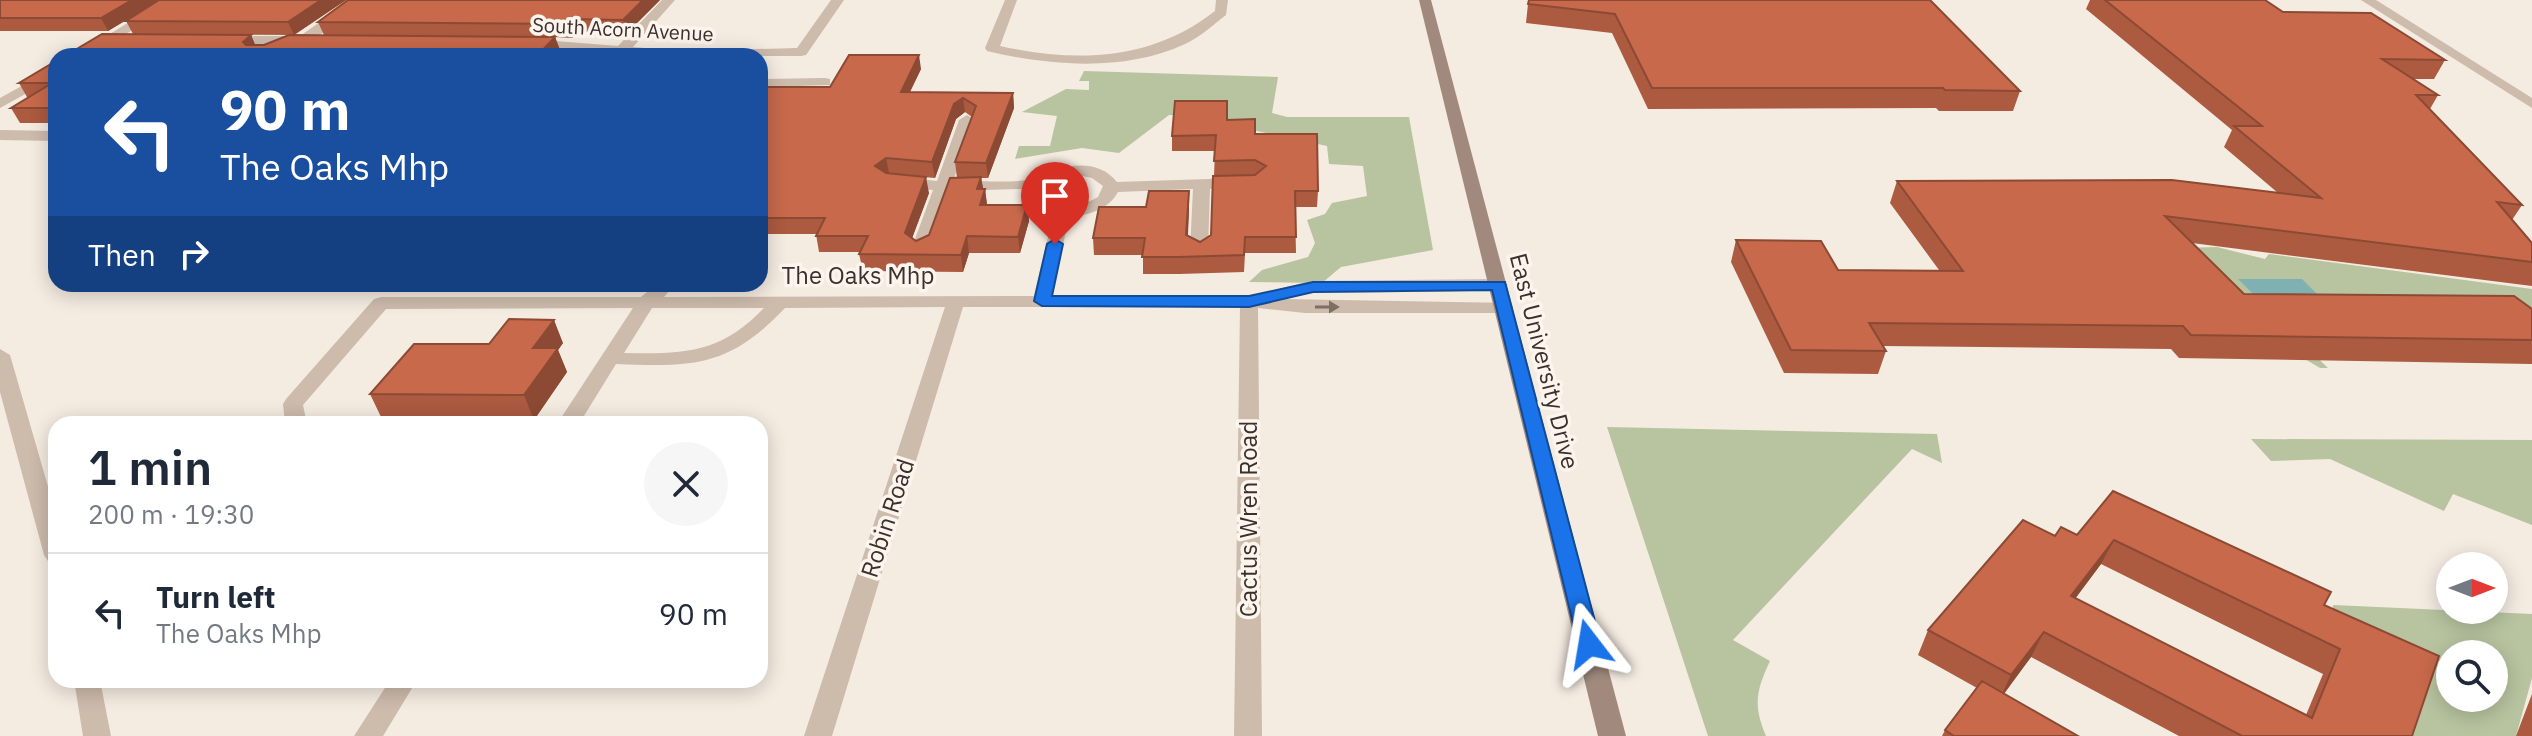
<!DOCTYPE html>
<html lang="en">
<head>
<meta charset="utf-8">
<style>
	body { margin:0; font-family:"IBM Plex Sans",sans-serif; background:#f6f6f7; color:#1f2937; height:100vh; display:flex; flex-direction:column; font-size:30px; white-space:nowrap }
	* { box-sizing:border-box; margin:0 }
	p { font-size:26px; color:#747a83 }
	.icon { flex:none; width:44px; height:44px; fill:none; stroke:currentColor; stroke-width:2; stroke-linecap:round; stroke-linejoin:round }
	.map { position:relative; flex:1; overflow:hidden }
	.sheet { position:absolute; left:48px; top:416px; width:720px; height:272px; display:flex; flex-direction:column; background:#fff; border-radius:24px; box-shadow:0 4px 20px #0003 }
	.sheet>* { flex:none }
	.banner { position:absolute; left:48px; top:48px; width:720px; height:244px; border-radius:24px; box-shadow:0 4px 20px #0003; background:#1a4fa0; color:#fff; overflow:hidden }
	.needle { width:52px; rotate:90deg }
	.tools { position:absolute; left:2436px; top:552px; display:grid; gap:16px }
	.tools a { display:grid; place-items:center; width:72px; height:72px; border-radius:50%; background:#fff; box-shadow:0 4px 20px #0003; font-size:40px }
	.pin { position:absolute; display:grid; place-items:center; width:68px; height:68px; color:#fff; margin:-82px -34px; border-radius:50% 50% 50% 0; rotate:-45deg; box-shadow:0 0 8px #0007 }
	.pin .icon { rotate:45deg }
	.me { position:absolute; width:88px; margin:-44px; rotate:346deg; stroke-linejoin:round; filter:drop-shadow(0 0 6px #0008) }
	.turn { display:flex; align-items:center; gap:28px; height:168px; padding:0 40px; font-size:36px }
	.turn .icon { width:104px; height:104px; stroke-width:2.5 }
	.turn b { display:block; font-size:56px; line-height:68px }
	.then { display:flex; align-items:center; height:76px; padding:0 40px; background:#0003; gap:16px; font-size:30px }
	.round { display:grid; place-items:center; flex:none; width:84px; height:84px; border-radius:42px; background:#f6f6f7 }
	.headline { display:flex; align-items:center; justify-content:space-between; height:136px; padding:0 40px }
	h1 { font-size:48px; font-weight:600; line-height:60px }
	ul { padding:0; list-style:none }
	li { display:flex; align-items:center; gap:24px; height:120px; padding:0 40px; border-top:2px solid #e0e1e3 }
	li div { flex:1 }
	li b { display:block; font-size:30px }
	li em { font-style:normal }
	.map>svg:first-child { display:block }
	.green { fill:#b8c4a0; fill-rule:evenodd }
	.water { fill:#7fb0b2 }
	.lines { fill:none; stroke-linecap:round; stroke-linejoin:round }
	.service { fill:#cdbbac; fill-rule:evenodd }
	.minor { fill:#cdbbac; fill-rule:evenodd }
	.secondary { fill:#a18a7d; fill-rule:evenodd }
	.wall { fill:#ac5a40; fill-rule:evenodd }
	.shaded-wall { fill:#8c4a34 }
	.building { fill:#c8694b; stroke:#8c4a34; stroke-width:2; fill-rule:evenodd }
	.oneway { fill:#7d6f65 }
	.route { fill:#1a73e8; stroke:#114b97; stroke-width:2 }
	.labels { text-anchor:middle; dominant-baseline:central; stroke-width:7; stroke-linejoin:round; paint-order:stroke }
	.far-street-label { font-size:20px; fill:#3b302b; stroke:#fbf5ee }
	.street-label { font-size:24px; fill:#3b302b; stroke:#fbf5ee }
</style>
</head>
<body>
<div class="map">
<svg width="2532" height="736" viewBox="0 0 2532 736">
	<rect width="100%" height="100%" fill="#f4ebe1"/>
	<!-- green -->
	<path class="green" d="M1084 71 1278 77 1272 113 1287 117H1409L1433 250 1341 267 1322 283 1249 282 1262 270 1308 257 1315 243 1307 220 1325 214 1332 203 1367 196 1363 166 1329 164 1327 146 1252 130H1228L1227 116 1169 115 1119 153 1082 148 1015 159 1019 146H1050L1057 116 1022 112 1066 89 1089 90V81H1079Z
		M2217 247 2265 259 2269 254 2532 289V335L2270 311 2328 368H2320L2256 330 2178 248Z
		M207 284H475L470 289 204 286Z
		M1607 427 1937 434 1942 463 1912 449 1733 640 1770 661C1756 691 1753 705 1766 736H1708Z
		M2251 439 2532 440V525L2453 494 2444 511 2330 459 2271 461Z
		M2333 605 2532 614V678L2516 736H2399L2332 628ZM2450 654H2494V698H2450Z"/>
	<!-- water -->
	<path class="water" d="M2238 279H2302L2320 297H2256Z"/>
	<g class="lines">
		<!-- service -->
		<path class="service" d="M165 0H180L91 56H74Z
			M351 0H365C339 27 291 56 253 56L269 44H227L220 40 227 36H300Z
			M662 0H675L633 47 682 51 797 48 831 0H844L806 55 801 56H642L531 47 524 43 531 39 618 46Z
			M1005 0H1017L1000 46C1077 63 1151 61 1215 11L1216 0H1228L1226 15C1213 25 1200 37 1185 44 1125 72 1050 66 987 51L985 48Z
			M56 67V77L0 108V98Z
			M825 78 830 79V85L760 87V79Z
			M967 115 975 120 953 181C969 180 1017 184 1029 179 1056 168 1094 154 1117 182L1240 178 1248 183 1240 188 1210 189 1208 251 1199 256 1190 251 1193 189 1118 192C1108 210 1089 215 1069 217L1052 296 1259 297 1261 293 1313 281 1499 279 1508 285 1499 291 1313 293 1282 299 1511 303 1513 307 1511 311 1504 313H1305L1258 308 1262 736H1234L1240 307H963L832 736H804L945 307 785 308C729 367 694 367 616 364L579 424H557L633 308 386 309 303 405 307 424H285L283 404 286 399 374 299 381 297H641L653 287 651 284H669L672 288 664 297 1034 296 1053 216 1030 208 1021 197 1022 189 950 191 929 250 920 255 911 250 933 190 900 187 892 182 900 177 937 181 959 120ZM1078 175 1092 178 1103 186 1098 197C1079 208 1055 213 1037 196 1040 177 1062 176 1078 175ZM652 308H764C720 354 684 354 624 353Z
			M0 130 56 131V141L0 140Z
			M0 349 10 355 56 514V563L48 561 44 555 0 392Z
			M74 680H100L111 736H83Z
			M390 680H417L383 736H354Z"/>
		<!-- minor -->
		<path class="minor" d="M2361 0H2376L2532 98V108Z"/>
		<!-- secondary -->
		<path class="secondary" d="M1419 0H1431L1626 736H1598Z"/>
	</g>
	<!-- wall -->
	<path class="wall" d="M0 0H346L294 35 133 34 126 21 157 2 108 31H0Z
		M660 0 627 33 577 32 572 38 555 37 560 50 554 56H65L251 35 255 45H264L324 35 318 22Z
		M1930 0 2020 91 2013 111H1939L1936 108 1648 109 1612 33 1526 23 1528 4Z
		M2090 0H2265L2283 12 2445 60 2434 79H2413L2438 95 2430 109 2522 205 2512 220 2532 243V286L2192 243 2244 294 2532 309V364L2179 358 2171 349 1883 346 1886 351 1878 374 1784 373 1731 262 1736 240 1838 270H1939L1890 203 1897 181 2278 193 2224 147 2232 130 2086 9Z
		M56 61V123H20L11 108 29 97H27L19 83Z
		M921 69 910 92 1013 93 1014 108 988 178H981L983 189H985L987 205H1027L1029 221 1020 253H969L963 272 863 271 859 254 860 252H819L816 234H760V87H830ZM965 112 972 117 955 162 957 178 929 235 916 241 912 238 929 193 889 174 935 178 956 119Z
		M1227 120 1255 134 1318 191 1317 207H1295L1296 253H1245L1244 272 1179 274H1143V255H1094L1093 238 1189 207 1188 235 1200 242 1211 235 1214 176 1215 151H1172V136Z
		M563 343 558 350 567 372 534 420 382 419 370 394 489 344Z
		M2113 491 2324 605 2412 736H2179L2031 657 2004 694 2078 736H1942L1945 730 1977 688 1918 655 1928 630 2055 536 2077 535ZM2101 564 2323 674 2306 715 2075 599Z
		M2532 694V736H2516Z"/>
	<!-- shaded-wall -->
	<path class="shaded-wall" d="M132 0H159L108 31 101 18Z
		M321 0H346L294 35 288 22Z
		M643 0H660L627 33 623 20Z
		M572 19 577 32 572 38 568 24Z
		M251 35 257 49 250 56 243 42Z
		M555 37 560 50 554 56H537Z
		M919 55 921 69 903 106 901 92Z
		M1013 93 1014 108 988 178 986 163Z
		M963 98 965 112 956 119 935 178 932 162 954 104Z
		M886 158 889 173 878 182 875 166Z
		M926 177 929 193 908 249 905 233Z
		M981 177 984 193 977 189Z
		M985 189 987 205H980Z
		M1189 191V207L1187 251 1186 235Z
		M1027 205 1029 221 1020 253 1018 237Z
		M967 236 969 253 963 272 961 255Z
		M554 320 563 343 558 350 567 372 534 420 524 395 533 348Z
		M2114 540 2101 564 2058 621 2071 596Z
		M2044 632 2031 657 1999 700 2011 675Z"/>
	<!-- building -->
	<path class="building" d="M0 0H132L101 18H0Z
		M159 0H321L288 22 126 21Z
		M348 0H643L623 20 572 19 568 24 318 22Z
		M1529 0H1930L2020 91 1945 90 1943 88H1652L1615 14 1528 4Z
		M2105 0H2265L2283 12 2371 13 2445 60 2382 59 2438 95H2416L2522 205 2497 202 2532 243V262L2165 216 2244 294 2514 296 2532 309V340L2191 335 2183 326 1869 323 1886 351 1791 350 1736 240 1821 241 1838 270 1963 271 1897 181 2172 180 2321 198 2234 126H2262Z
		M102 34 251 35 243 42 246 45H264L289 35 555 37 537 56H65Z
		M849 55H919L901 92 1013 93 986 163 955 162 976 106 963 98 954 104 932 162 886 158 875 166 886 173 926 177 905 233 916 241 929 235 950 178 981 177 977 189H985L980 205H1027L1018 237 967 236 961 255 859 254 868 236H816L825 218H760V87H830Z
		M56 61V108H11L52 83H19Z
		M1175 101H1227V120L1255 119V134H1317L1318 191H1295L1296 237H1245L1244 255 1179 257H1142L1145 238H1093L1099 207H1146L1149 191H1189L1186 235 1200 242 1211 235 1213 176 1255 175 1266 166 1255 160 1214 161 1216 135 1172 136Z
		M509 319 554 320 533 348H558L524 395 370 394 414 344H489Z
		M2113 491 2331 592 2324 605 2439 656 2412 736H2242L2044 632 2011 675 1928 630 2023 520 2055 536 2061 527 2077 535ZM2114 540 2340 649 2312 718 2071 596Z
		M1982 681 2078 736H1954L1945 730Z"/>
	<!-- one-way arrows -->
	<defs><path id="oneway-solid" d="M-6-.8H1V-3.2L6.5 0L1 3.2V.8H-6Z" transform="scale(2)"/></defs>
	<use class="oneway" href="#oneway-solid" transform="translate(1327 307)"/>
	<!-- route -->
	<path class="route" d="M1055 239 1063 244 1052 296H1249L1313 282H1505L1601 644 1597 650 1589 653 1581 650 1578 644 1492 290 1313 292 1249 307 1042 306 1034 301 1047 244Z"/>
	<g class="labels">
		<!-- far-street labels -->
		<g class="far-street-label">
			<text transform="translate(623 29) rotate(3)">South Acorn Avenue</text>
		</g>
		<!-- street labels -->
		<g class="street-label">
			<text x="858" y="275">The Oaks Mhp</text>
			<text transform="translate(1545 361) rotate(76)">East University Drive</text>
			<text transform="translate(887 518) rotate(-72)">Robin Road</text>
			<text transform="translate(1248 519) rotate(-90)">Cactus Wren Road</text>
		</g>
	</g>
</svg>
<div class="tools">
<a><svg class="needle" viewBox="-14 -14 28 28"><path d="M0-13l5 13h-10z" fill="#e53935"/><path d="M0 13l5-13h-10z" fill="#747a83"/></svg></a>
<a><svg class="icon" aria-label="search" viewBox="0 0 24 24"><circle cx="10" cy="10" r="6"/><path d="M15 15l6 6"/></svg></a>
</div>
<div class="pin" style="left:1055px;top:244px;background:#d93025"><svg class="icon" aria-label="arrive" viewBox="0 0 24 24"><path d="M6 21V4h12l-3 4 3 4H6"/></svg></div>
<svg class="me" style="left:1589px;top:644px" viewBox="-20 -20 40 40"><path d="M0-17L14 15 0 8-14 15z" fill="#1a73e8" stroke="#fff" stroke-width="4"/></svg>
<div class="banner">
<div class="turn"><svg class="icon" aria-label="left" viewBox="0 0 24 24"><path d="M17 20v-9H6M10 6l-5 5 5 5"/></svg><div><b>90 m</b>The Oaks Mhp</div></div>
<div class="then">Then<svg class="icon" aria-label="right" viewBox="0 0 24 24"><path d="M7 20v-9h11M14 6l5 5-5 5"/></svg></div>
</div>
<section class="sheet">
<div class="headline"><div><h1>1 min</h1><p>200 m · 19:30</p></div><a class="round"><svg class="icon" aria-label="close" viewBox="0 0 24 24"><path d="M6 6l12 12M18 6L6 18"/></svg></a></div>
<ul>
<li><svg class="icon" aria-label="left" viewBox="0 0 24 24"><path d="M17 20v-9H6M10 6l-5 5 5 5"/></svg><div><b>Turn left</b><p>The Oaks Mhp</p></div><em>90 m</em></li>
</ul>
</section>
</div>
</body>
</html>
